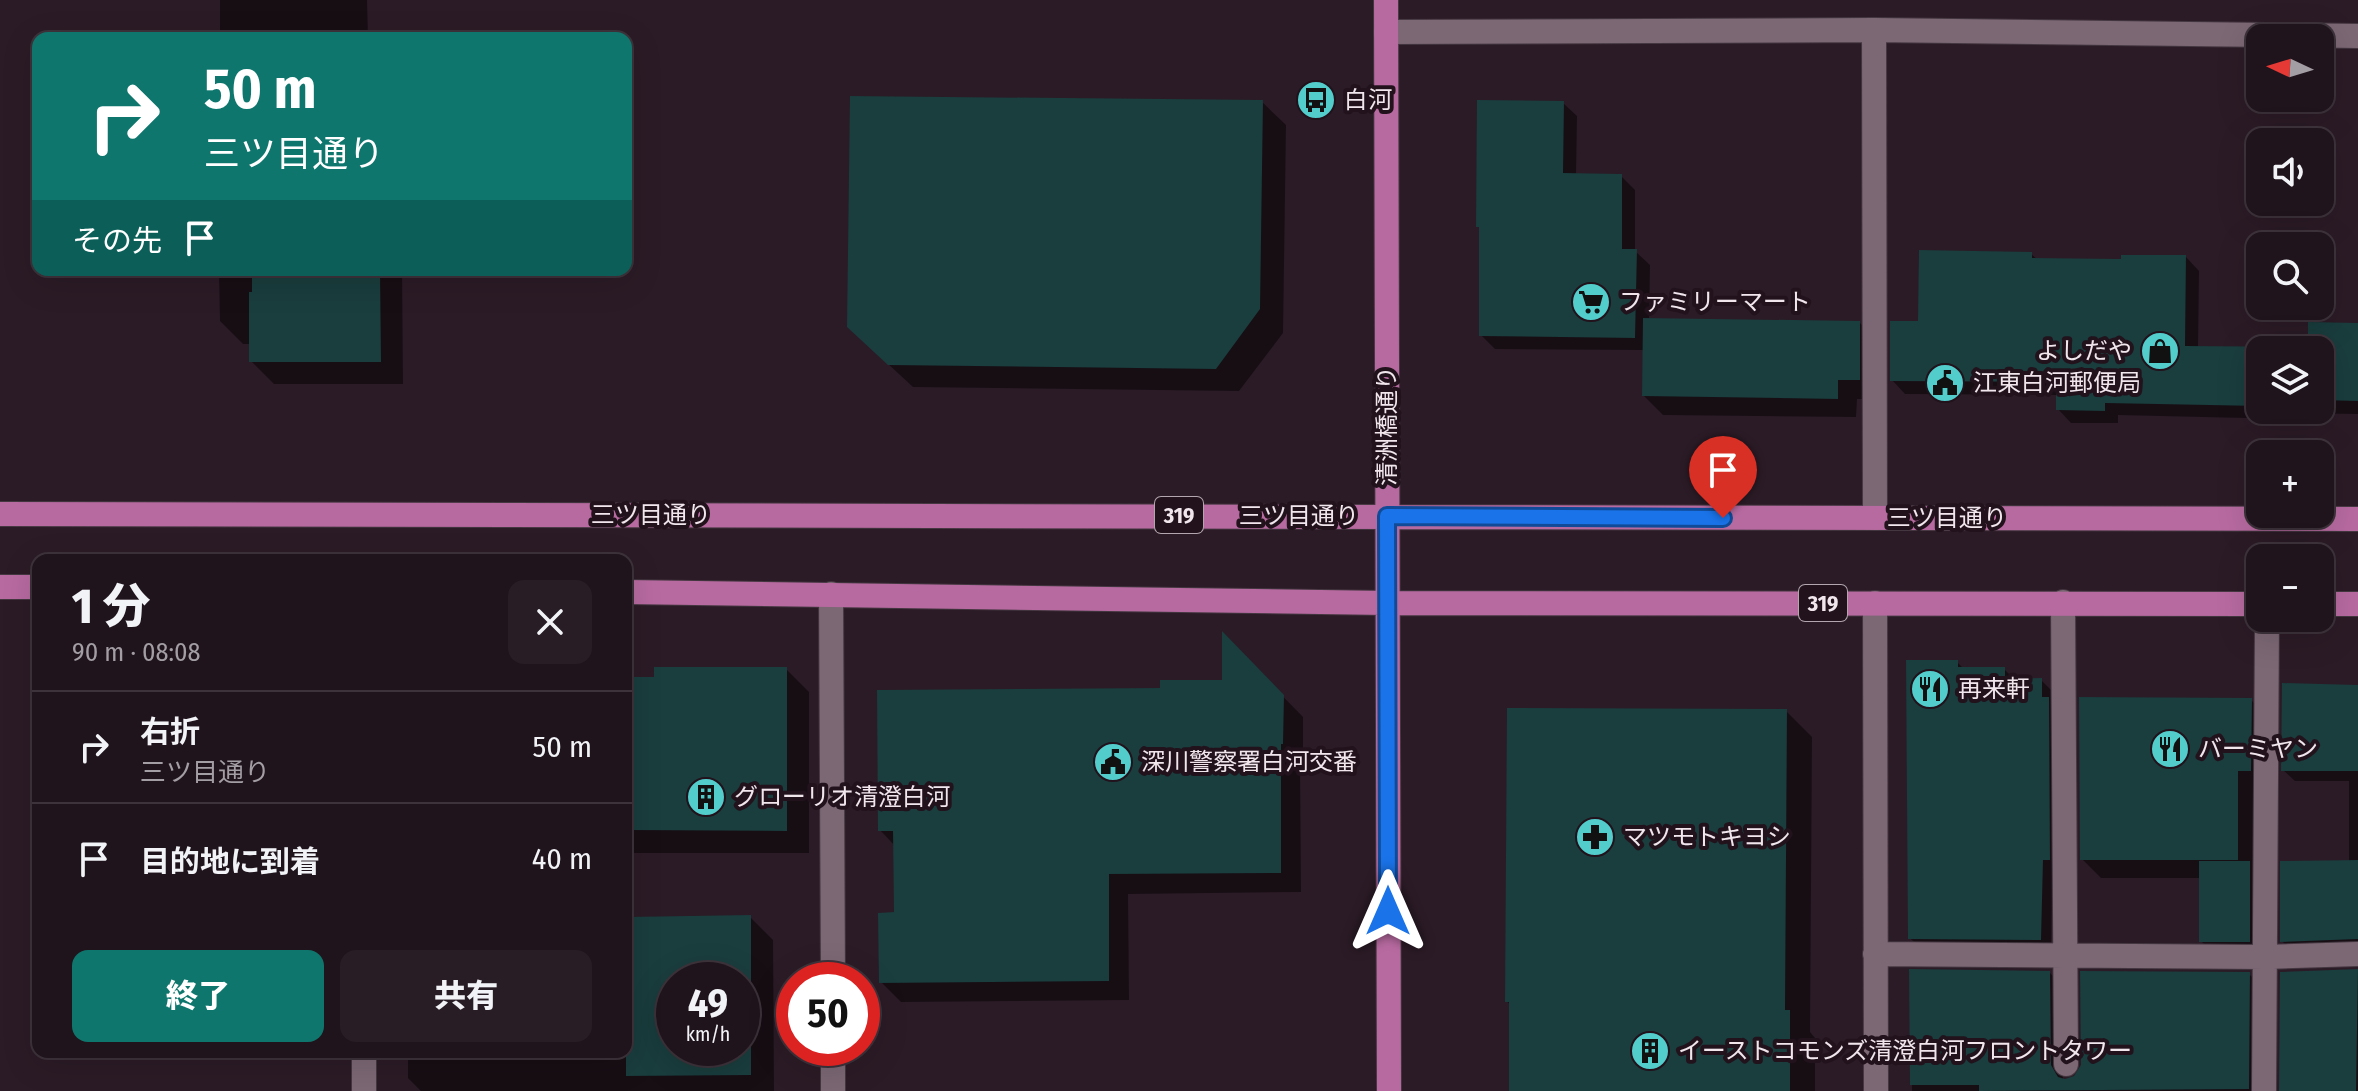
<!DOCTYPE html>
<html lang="ja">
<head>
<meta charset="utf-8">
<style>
	body { margin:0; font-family:"Fira Sans Condensed","Noto Sans JP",sans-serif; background:#281d25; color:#f1f3f6; height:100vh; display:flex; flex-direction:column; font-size:30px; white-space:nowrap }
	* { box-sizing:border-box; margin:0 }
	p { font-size:26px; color:#a29ea3 }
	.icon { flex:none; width:44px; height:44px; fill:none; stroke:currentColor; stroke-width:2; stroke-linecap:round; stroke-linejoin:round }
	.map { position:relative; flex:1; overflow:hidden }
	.panel { position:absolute; left:32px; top:554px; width:600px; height:504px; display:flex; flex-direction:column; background:#20141c; border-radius:16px; box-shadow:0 8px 32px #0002,0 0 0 2px #3d333b }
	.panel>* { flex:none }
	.banner { position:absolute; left:32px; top:32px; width:600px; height:244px; border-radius:16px; box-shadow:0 8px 32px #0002,0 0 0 2px #3d333b; background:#0f766e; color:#fff; overflow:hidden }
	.needle { width:52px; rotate:274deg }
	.fabs { position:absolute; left:2246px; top:24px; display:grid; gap:16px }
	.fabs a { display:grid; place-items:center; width:88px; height:88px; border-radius:16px; background:#20141c; box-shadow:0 8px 32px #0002,0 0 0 2px #3d333b; font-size:40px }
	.speed { position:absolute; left:656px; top:962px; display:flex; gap:16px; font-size:40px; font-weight:700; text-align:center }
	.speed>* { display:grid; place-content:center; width:104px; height:104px; border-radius:50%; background:#20141c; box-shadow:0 8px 32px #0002,0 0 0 2px #3d333b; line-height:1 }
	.speed small { font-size:20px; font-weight:400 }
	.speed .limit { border:12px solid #d22; background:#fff; color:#111 }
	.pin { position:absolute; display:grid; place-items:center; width:68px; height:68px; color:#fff; margin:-82px -34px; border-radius:50% 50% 50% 0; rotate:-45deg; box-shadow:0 0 8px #0007 }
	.pin .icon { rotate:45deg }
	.me { position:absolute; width:88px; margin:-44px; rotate:0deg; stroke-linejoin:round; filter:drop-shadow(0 0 6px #0008) }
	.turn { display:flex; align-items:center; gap:28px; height:168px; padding:0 40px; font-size:36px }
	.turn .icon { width:104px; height:104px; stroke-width:2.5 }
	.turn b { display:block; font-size:56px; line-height:68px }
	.then { display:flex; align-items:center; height:76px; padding:0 40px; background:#0003; gap:16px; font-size:30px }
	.round { display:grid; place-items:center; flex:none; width:84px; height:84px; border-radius:16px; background:#281d25 }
	.overview { display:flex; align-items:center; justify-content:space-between; height:136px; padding:0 40px }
	h1 { font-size:48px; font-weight:800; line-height:60px }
	.button { display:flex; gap:16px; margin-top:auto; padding:16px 40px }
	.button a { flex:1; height:92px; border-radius:16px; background:#0f766e; color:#fff; font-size:32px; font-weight:800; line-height:92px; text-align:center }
	.button a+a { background:#281d25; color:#f1f3f6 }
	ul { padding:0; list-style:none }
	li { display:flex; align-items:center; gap:24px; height:112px; padding:0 40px; border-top:2px solid #3d333b }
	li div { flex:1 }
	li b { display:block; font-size:30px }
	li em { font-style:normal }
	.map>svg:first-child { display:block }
	.shadow { fill:#0007; fill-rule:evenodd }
	.building { fill:#1a3d3d; fill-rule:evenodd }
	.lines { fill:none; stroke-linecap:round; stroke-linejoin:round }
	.minor-casing { stroke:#443740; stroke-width:26 }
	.major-casing { stroke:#443740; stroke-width:26 }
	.minor { stroke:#7c6875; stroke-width:24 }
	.major { stroke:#b76aa0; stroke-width:24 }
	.route-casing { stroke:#114b97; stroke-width:20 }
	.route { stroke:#1a73e8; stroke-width:14 }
	.labels { text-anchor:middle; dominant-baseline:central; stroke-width:8; stroke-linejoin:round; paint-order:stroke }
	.shield { fill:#21121c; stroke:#b3a6ae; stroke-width:2 }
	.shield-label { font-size:22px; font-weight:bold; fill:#f2e6ed }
	.poi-label { font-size:24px; fill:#f2e6ed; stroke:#21121c; text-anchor:start }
	.street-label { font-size:24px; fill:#f2e6ed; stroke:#21121c }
</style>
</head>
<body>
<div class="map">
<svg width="2358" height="1091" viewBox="0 0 2358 1091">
	<rect width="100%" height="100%" fill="#2b1b26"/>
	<!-- shadow -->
	<path class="shadow" d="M220 0H367L368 38H220Z
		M1262 102 1286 125 1283 333 1239 391 913 387 873 350Z
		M1563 103 1577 116 1576 175 1621 176 1635 190V251L1650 265 1649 320 1859 322 1878 342V399H1857L1856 417 1663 415 1644 396V350L1495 349 1481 335V230L1478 226Z
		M2031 254 2038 260 2123 261 2186 257 2199 271 2198 348 2310 349 2358 325V414L2291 413V419L2118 415V423H2071L2058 409V395L1905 394 1892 380 1920 323ZM2260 350H2320V410H2260Z
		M219 270H402L403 384H274L251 361V344H243L220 321Z
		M1224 636 1303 717V763H1300L1301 892 1128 894 1129 1000 901 1002 881 982 896 914 895 846 880 830 1162 690 1224 682Z
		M1957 662 1964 669H2004L2016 681 2041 680 2052 691V703L2058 710 2060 870H2052L2051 950 1921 949 1910 938Z
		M786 669 809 692V853H626V679H656Z
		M2358 686V950L2293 952 2282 941 2349 862V781H2295L2283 770Z
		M2251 700 2270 719 2268 960H2220L2201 941V878H2101L2082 859Z
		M1786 711 1812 737 1810 1032 1815 1038V1091H1511V1006L1507 1001Z
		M750 917 773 940 774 1091H421L408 1078V1052H626V919ZM674 980H742V1048H674Z
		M1911 971 2050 973 2061 984 2063 1080 2076 1078 2249 974 2260 985V1091H1912Z
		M2358 971V1091H2281L2282 973Z"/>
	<!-- building -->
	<path class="building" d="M850 96 1263 100 1260 309 1216 369 888 365 847 327Z
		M1477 100 1564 101 1563 173 1622 174V249H1637L1635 338 1479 336V227H1476Z
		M1919 250 2032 252V258L2121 259V255H2186L2185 346 2308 347V322L2358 323V401L2320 400V350H2260V406L2105 403V411L2056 410V382L1890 381V321H1918Z
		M252 270H380L381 362H249V292H252Z
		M1643 318 1860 321V380H1838V399L1642 396Z
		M1222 631 1284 695 1283 744H1281V873L1109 874V981L879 983 878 913 894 912 893 831H878L877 690 1160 688V680H1222Z
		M1906 660H1958V667H2005V679L2042 678V697H2049L2050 860H2043L2041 940 1908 939Z
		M654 667H787V831L626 830V677H654Z
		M2282 683 2358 685V771H2281Z
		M2079 697 2252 698 2251 771H2238V860H2080Z
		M1507 708 1787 709 1785 1010H1790V1091H1509V1002H1505Z
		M2358 860V939L2280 942V861Z
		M2199 861H2250V942H2199Z
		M751 915V1075L626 1076V917ZM674 980H742V1048H674Z
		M1909 969 2050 971 2051 1065 2058 1077 2065 1079 2074 1076 2081 1065 2080 971 2250 972 2249 1089 1979 1091V1085H1910Z
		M2358 969 2356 1091H2279L2280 972Z"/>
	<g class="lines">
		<!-- minor casing -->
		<g class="minor-casing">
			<path id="minor" d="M1874 30 1875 518
				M1386 32 1874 30 2358 36
				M831 594 833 980
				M2063 602 2066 1064
				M1875 603 1876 1091
				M1875 954 2265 957 2358 954
				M833 1048V1091
				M364 1091V1052
				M2264 1091 2267 618"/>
		</g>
		<!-- major casing -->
		<g class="major-casing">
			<path id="major" d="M1386 0 1389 1091
				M0 514 2358 519
				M0 587H38
				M626 592 1387 603 2260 604
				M2320 604H2358"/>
		</g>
		<!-- minor -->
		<use href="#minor" class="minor"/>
		<!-- major -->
		<use href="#major" class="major"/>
	</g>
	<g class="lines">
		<!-- route casing -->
		<g class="route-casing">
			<path id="route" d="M1388 911 1387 516 1723 518"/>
		</g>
		<!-- route -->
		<use href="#route" class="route"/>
	</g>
	<!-- icons -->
	<defs>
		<g id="bus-disc" transform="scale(2)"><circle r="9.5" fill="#52cdcc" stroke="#21121c"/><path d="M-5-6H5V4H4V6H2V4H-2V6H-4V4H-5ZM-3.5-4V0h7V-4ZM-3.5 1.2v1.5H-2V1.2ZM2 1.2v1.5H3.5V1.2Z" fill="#111"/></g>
		<g id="supermarket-disc" transform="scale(2)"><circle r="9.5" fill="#52cdcc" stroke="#21121c"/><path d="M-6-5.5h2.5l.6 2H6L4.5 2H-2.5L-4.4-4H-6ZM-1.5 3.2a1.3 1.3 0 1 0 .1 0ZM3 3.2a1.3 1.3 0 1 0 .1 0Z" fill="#111"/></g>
		<g id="shop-disc" transform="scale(2)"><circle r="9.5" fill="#52cdcc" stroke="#21121c"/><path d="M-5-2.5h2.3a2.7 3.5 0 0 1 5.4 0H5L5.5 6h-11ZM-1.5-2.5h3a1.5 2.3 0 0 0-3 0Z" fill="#111"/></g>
		<g id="civic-disc" transform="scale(2)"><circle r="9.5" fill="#52cdcc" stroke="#21121c"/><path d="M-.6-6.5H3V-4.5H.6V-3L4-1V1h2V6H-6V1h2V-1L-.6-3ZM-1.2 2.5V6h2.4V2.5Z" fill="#111"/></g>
		<g id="restaurant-disc" transform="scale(2)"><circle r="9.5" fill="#52cdcc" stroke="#21121c"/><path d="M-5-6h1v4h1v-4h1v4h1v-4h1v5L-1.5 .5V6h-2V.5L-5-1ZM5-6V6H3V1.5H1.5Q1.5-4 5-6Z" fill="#111"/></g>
		<g id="building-disc" transform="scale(2)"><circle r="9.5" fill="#52cdcc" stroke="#21121c"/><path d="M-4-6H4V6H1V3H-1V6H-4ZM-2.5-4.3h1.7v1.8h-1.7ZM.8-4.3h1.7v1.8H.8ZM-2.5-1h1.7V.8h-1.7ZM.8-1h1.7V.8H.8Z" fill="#111"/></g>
		<g id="pharmacy-disc" transform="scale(2)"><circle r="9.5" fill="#52cdcc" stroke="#21121c"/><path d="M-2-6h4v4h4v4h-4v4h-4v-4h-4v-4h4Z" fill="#111"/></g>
	</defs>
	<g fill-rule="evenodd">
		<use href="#bus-disc" x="1316" y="100"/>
		<use href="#supermarket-disc" x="1591" y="302"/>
		<use href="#shop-disc" x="2160" y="351"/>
		<use href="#civic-disc" x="1945" y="383"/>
		<use href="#restaurant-disc" x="1930" y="689"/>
		<use href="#restaurant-disc" x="2170" y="749"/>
		<use href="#civic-disc" x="1113" y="762"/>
		<use href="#building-disc" x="706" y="797"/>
		<use href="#pharmacy-disc" x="1595" y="837"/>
		<use href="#building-disc" x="1650" y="1051"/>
	</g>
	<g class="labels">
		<!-- shield labels -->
		<g class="shield">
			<rect x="1155" y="497" width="48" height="36" rx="6"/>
			<rect x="1799" y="585" width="48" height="36" rx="6"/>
		</g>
		<g class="shield-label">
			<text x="1179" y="515">319</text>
			<text x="1823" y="603">319</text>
		</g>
		<!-- poi labels -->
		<g class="poi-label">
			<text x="1344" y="100">白河</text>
			<text x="1619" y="302">ファミリーマート</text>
			<text x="2132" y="351" text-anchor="end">よしだや</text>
			<text x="1973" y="383">江東白河郵便局</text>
			<text x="1958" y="689">再来軒</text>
			<text x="2198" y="749">バーミヤン</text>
			<text x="1141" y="762">深川警察署白河交番</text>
			<text x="734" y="797">グローリオ清澄白河</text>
			<text x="1623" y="837">マツモトキヨシ</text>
			<text x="1678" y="1051">イーストコモンズ清澄白河フロントタワー</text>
		</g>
		<!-- street labels -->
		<g class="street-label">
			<text transform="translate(1387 426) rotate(-90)">清洲橋通り</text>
			<text x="651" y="515">三ツ目通り</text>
			<text x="1299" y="516">三ツ目通り</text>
			<text x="1947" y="518">三ツ目通り</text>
		</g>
	</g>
</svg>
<div class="fabs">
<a><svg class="needle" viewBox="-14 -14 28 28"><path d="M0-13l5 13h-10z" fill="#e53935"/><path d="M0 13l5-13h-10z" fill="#a29ea3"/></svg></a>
<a><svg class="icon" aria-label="sound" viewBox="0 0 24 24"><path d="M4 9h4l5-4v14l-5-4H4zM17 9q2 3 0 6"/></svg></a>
<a><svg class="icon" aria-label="search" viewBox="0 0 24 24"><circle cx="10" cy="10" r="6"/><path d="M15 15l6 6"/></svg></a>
<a><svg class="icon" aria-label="layers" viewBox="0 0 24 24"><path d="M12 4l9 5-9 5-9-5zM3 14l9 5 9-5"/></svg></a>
<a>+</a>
<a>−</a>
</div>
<div class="speed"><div>49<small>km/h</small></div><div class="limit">50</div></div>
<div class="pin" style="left:1723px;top:518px;background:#d93025"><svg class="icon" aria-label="arrive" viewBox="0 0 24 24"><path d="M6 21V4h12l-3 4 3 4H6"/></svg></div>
<svg class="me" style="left:1388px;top:911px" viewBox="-20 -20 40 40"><path d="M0-17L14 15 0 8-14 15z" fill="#1a73e8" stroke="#fff" stroke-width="4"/></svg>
<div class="banner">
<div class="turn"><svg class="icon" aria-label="right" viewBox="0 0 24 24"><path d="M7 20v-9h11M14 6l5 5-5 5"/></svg><div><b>50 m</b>三ツ目通り</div></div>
<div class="then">その先<svg class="icon" aria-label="arrive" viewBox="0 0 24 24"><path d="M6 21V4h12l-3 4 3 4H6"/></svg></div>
</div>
<section class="panel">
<div class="overview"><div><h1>1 分</h1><p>90 m · 08:08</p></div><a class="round"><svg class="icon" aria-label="close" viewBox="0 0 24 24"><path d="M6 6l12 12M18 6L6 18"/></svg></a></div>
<ul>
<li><svg class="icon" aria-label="right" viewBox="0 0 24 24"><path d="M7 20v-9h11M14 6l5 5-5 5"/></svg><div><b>右折</b><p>三ツ目通り</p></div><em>50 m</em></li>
<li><svg class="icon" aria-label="arrive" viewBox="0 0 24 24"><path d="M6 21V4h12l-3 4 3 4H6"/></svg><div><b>目的地に到着</b></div><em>40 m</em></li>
</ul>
<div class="button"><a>終了</a><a>共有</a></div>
</section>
</div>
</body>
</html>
